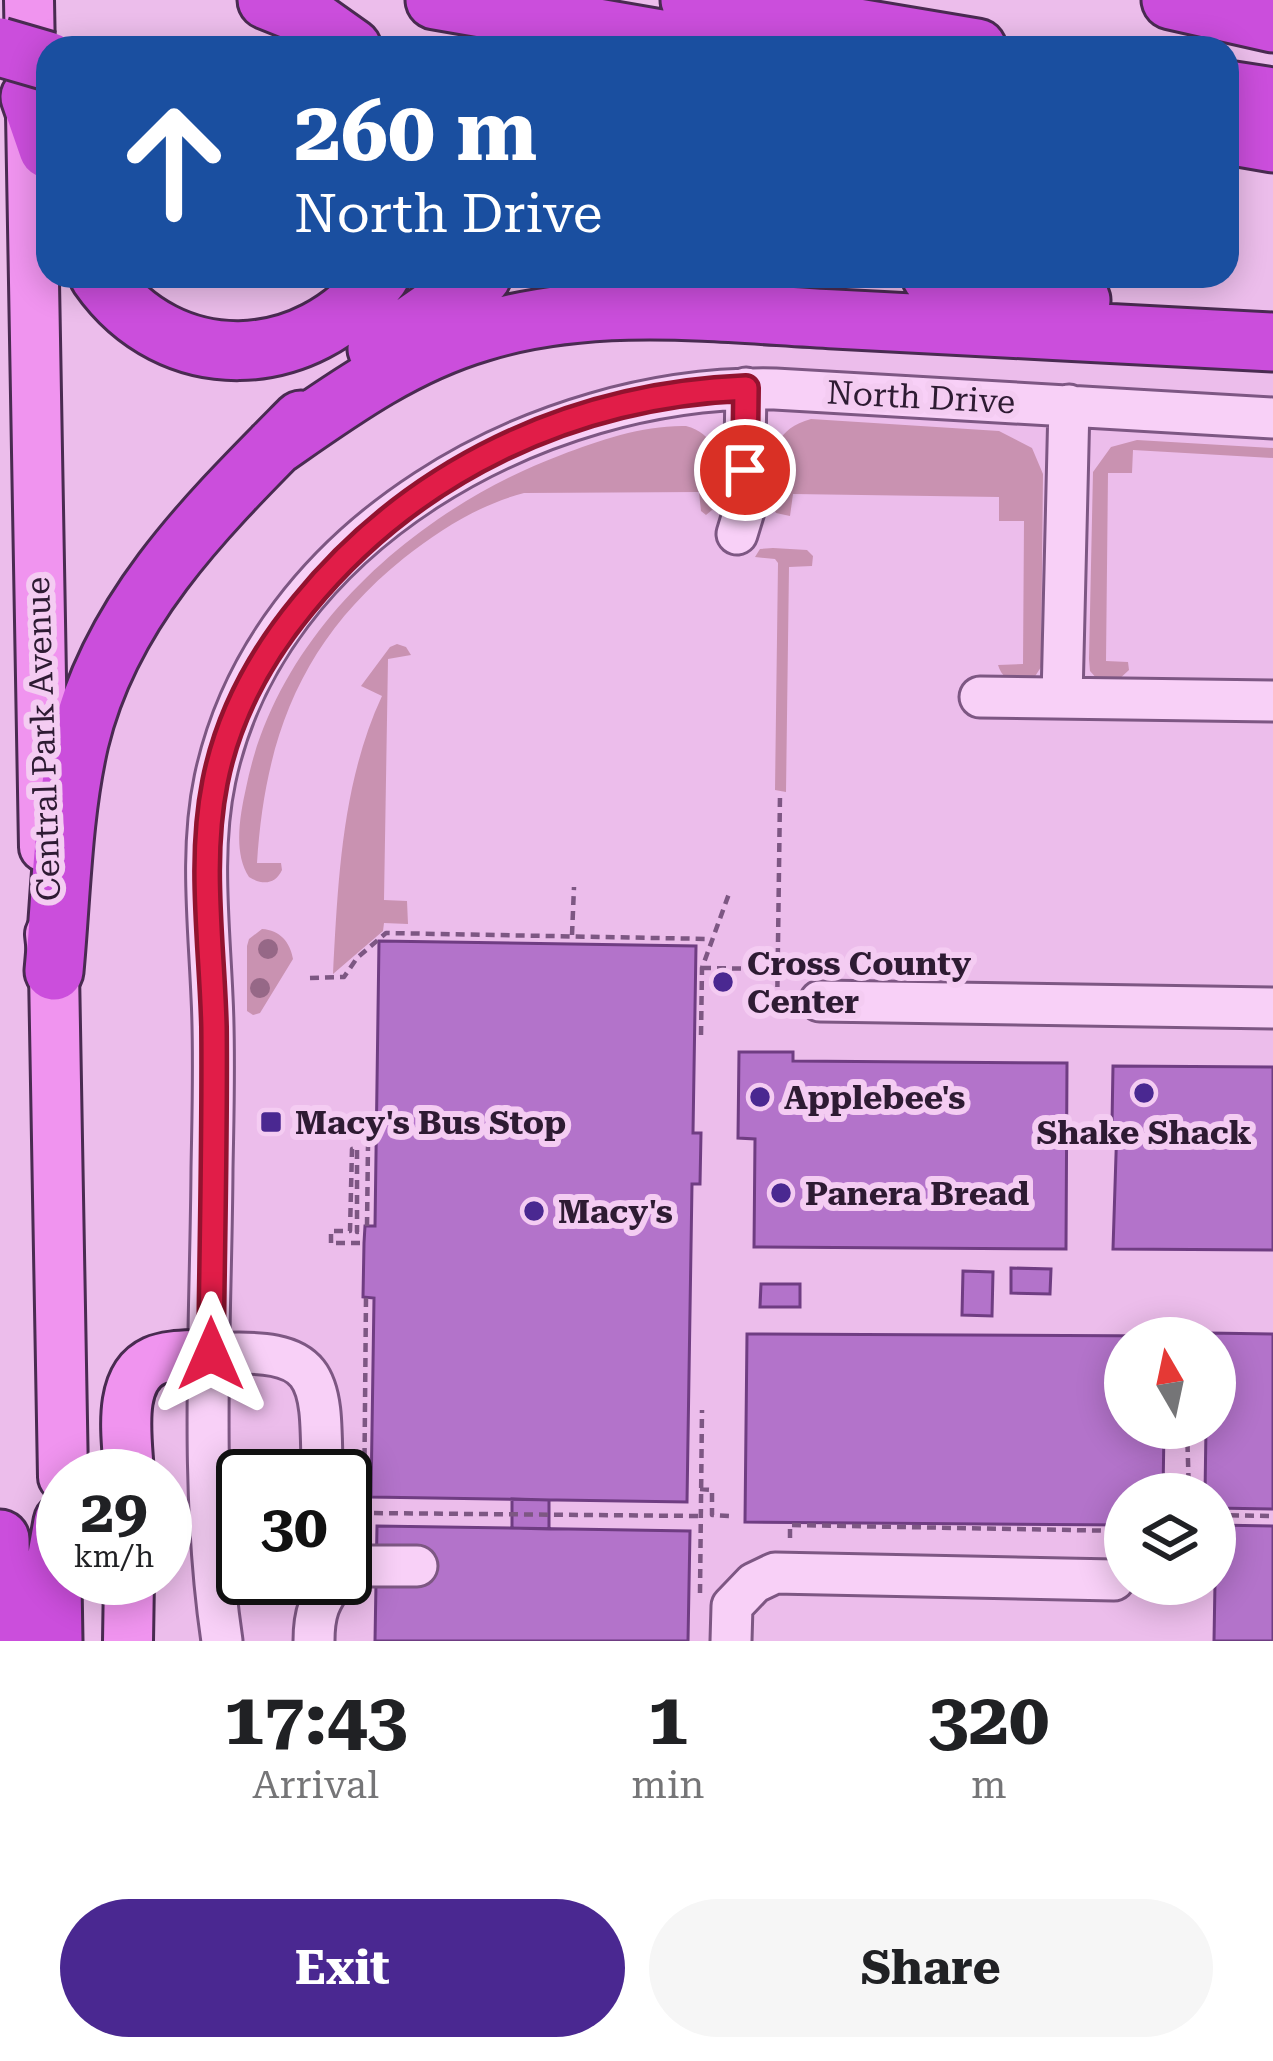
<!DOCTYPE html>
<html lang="en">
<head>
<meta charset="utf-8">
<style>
	body { margin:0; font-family:"Roboto Serif",serif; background:#f6f6f6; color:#202124; height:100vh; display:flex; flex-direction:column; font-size:45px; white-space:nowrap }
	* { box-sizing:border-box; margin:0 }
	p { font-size:39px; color:#757577 }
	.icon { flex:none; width:66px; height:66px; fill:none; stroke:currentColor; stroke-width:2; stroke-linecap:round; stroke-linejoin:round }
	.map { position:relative; height:1641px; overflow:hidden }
	.side { display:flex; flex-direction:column; background:#fff; flex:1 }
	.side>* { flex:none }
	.top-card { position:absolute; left:36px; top:36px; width:1203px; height:252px; border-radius:36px; box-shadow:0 6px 30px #0003; background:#1a4fa0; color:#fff; overflow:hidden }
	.needle { width:78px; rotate:351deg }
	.controls { position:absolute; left:1104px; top:1317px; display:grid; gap:24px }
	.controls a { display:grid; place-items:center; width:132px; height:132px; border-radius:50%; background:#fff; box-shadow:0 6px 30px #0003; font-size:60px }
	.speed { position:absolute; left:36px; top:1449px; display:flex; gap:24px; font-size:60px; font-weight:700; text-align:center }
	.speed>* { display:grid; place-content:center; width:156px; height:156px; border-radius:50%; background:#fff; box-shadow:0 6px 30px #0003; line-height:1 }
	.speed small { font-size:30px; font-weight:400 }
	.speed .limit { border:6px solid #111; border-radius:18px; background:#fff; color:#111 }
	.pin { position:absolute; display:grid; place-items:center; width:102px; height:102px; color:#fff; margin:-51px; border:6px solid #fff; border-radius:50%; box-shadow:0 3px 12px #0007 }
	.me { position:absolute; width:132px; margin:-66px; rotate:0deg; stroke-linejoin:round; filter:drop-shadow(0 0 9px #0008) }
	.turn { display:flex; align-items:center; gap:42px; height:252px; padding:0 60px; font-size:54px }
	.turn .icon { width:156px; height:156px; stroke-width:2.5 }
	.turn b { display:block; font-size:84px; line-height:102px }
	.eta { display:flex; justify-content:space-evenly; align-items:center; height:204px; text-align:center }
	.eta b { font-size:72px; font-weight:700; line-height:84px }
	.button { display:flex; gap:24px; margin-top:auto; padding:24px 60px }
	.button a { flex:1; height:138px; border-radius:72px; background:#4a2891; color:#fff; font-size:48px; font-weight:700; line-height:138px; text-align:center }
	.button a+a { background:#f6f6f6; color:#202124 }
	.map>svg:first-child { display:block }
	.green { fill:#c992b1 }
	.building { fill:#b373ca; stroke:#6f3d82; stroke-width:3 }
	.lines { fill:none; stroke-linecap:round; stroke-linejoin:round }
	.minor-casing { stroke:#7d5783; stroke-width:45 }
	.major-casing { stroke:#492b51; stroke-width:54 }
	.highway-casing { stroke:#492b51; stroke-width:63 }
	.path { stroke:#7d5783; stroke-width:4.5; stroke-dasharray:9 6; stroke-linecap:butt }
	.minor { stroke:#f8d0f7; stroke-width:39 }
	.major { stroke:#f094ef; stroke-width:48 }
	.highway { stroke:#cb4edc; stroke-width:57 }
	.highway-bridge-casing { stroke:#492b51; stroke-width:63; stroke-linecap:butt }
	.highway-bridge { stroke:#cb4edc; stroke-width:57 }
	.tree { fill:#966887 }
	.route-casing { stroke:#92132f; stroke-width:30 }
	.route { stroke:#e11d48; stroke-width:21 }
	.poi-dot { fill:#4a2891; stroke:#f4ccf2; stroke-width:4.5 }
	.labels { text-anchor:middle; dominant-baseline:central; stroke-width:12; stroke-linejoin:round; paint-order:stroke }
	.street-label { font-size:33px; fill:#2e1b33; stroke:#f4ccf2 }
	.poi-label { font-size:33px; font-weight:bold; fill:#2e1b33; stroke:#f4ccf2; text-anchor:start }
</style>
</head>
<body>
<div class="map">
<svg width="1273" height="1641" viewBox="0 0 1273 1641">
	<rect width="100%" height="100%" fill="#ecbdeb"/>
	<!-- green -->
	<path class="green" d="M811 419 999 431 1032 448 1043 474 1041 667 1034 678C1019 686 1003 682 998 665L1023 664 1024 521H999V497L793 494 790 516 776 513C770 502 771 495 771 483 772 450 776 429 811 419Z
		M686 426C724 436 719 473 718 505L706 515 701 511 699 492 524 493C479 505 441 529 404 558 302 640 265 736 257 863H281L282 870C275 885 262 885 249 877 233 853 240 815 246 788 277 631 417 509 561 455 599 440 645 425 686 426Z
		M1137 440 1273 448V458L1133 450 1132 473H1108L1106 661 1128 662 1129 670 1117 681 1098 680 1090 671 1089 659 1093 472 1111 447Z
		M773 548 807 550 813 556 812 566 789 567 786 792 775 790 778 563 775 559 755 557 760 549Z
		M397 644 406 647 411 655 388 659 384 900 407 901 408 924 384 923 383 931 333 974C338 880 342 782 382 696L361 686 390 647Z
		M262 929C280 930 290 942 293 959L260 1013 253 1015 247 1011V946L249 939Z"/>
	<!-- building -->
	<path class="building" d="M379 941 696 946 693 1133H701L700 1184H692L687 1502 371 1497 374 1298 363 1297 364 1243 365 1226H375Z
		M739 1052H793V1061L1067 1063 1066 1249 754 1247 755 1139 738 1138Z
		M1113 1066 1273 1067V1250L1113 1249 1117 1124H1112Z
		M1011 1268 1051 1269 1050 1294 1011 1293Z
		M963 1271 993 1272 992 1316 962 1315Z
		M761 1284H800V1307H760Z
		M1208 1333 1273 1334V1509L1215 1508V1494H1205L1206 1428H1215V1338H1208Z
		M747 1334 1164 1336 1125 1338V1428H1164L1163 1494H1125V1525L745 1522Z
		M512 1499 549 1500V1529L512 1528Z
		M1216 1525 1273 1526V1641H1214Z
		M377 1526 690 1531 688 1641H375Z"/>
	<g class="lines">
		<!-- minor casing -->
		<g class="minor-casing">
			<path id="minor" d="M737 534 744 511 746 388
				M980 697 1273 701
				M1062 698 1069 405
				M820 1001 1273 1008
				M211 1354C324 1347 321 1376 322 1476
				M345 1573 361 1566H417
				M222 1641C199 1487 211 1324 212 1169 213 1112 215 1054 212 997 209 925 200 850 215 779 267 534 539 384 775 389L1273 418
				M314 1641C314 1614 319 1599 337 1578
				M731 1641 732 1606 754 1583 775 1573 1114 1580"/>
		</g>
		<!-- major casing -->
		<g class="major-casing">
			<path id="major" d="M29 0 44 847
				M50 934 54 971 63 1477
				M129 1476C128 1442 115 1379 154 1361 170 1354 193 1356 211 1354
				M128 1641 129 1578"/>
		</g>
		<!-- highway casing -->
		<g class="highway-casing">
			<path id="highway" d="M267 0 307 16 352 48
				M435 0 713 48
				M690 0 977 48
				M1171 0 1273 23
				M1227 90 1273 97
				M30 97 48 149
				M1227 135 1273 143
				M99 276C170 378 308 373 380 276
				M931 276 1081 300
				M377 349 482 276
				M274 447C340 401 403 355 481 332 594 297 718 313 835 319 981 327 1127 334 1273 342
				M54 971C61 896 62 816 79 742 111 608 208 514 301 420
				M0 1539 2 1641
				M53 1641 52 1583 63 1522"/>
		</g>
		<!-- path -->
		<path class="path" d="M572 935 574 887
			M702 968 777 969
			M310 978 344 977 357 958 386 933 710 939
			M777 1017 780 795
			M701 1035 702 968 730 891
			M367 1226 368 1145
			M331 1243V1231H350L352 1149 357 1148V1232L365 1231
			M336 1243H364
			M366 1298 364 1513 701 1516
			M1185 1331V1338
			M1187 1428 1189 1494
			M700 1489 712 1490V1515L729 1516
			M1215 1515 1273 1516
			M790 1538V1525L1125 1531
			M700 1593 702 1410"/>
		<!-- minor -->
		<use href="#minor" class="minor"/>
		<!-- major -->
		<use href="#major" class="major"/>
		<!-- highway -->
		<use href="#highway" class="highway"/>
		<!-- highway-bridge casing -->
		<g class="highway-bridge-casing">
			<path id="highway-bridge" d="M0 47 48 61"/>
		</g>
		<!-- highway-bridge -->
		<use href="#highway-bridge" class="highway-bridge"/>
	</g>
	<!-- trees -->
	<g class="tree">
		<circle cx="268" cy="949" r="10"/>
		<circle cx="260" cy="988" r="10"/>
	</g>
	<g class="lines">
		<!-- route casing -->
		<g class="route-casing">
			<path id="route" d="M211 1354C212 1245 215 1136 214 1027 212 946 199 862 215 782 228 716 260 657 303 605 413 470 572 395 746 388L745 470"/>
		</g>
		<!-- route -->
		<use href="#route" class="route"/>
	</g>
	<!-- markers -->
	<g class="poi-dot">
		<circle cx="723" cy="982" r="12"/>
		<circle cx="1144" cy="1093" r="12"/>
		<circle cx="760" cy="1097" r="12"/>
		<rect x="259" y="1110" width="24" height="24" rx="6"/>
		<circle cx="781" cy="1193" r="12"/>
		<circle cx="534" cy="1211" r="12"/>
	</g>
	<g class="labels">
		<!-- street labels -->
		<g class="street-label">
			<text transform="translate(921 397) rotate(3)">North Drive</text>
			<text transform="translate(43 739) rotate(-92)">Central Park Avenue</text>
		</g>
		<!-- poi labels -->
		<g class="poi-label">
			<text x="747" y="963">Cross County<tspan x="747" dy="38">Center</tspan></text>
			<text x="784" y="1097">Applebee's</text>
			<text x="295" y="1122">Macy's Bus Stop</text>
			<text x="1144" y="1132" text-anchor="middle">Shake Shack</text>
			<text x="805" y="1193">Panera Bread</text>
			<text x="558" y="1211">Macy's</text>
		</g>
	</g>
</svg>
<div class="controls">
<a><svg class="needle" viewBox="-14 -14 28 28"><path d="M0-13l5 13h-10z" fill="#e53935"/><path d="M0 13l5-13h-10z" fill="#757577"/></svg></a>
<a><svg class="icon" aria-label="layers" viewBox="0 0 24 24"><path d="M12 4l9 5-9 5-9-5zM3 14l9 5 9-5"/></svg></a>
</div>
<div class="speed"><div>29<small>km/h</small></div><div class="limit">30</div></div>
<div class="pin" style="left:745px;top:470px;background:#d93025"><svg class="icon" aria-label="arrive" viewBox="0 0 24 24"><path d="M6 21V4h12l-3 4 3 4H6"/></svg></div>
<svg class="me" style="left:211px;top:1354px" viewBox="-20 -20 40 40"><path d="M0-17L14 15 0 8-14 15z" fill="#e11d48" stroke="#fff" stroke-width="4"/></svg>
<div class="top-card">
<div class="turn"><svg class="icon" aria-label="ahead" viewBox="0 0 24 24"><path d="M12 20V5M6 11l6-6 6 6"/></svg><div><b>260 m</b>North Drive</div></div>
</div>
</div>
<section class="side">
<div class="eta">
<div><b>17:43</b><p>Arrival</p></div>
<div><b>1</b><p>min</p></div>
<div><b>320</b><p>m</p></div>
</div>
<div class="button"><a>Exit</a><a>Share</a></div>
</section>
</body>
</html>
